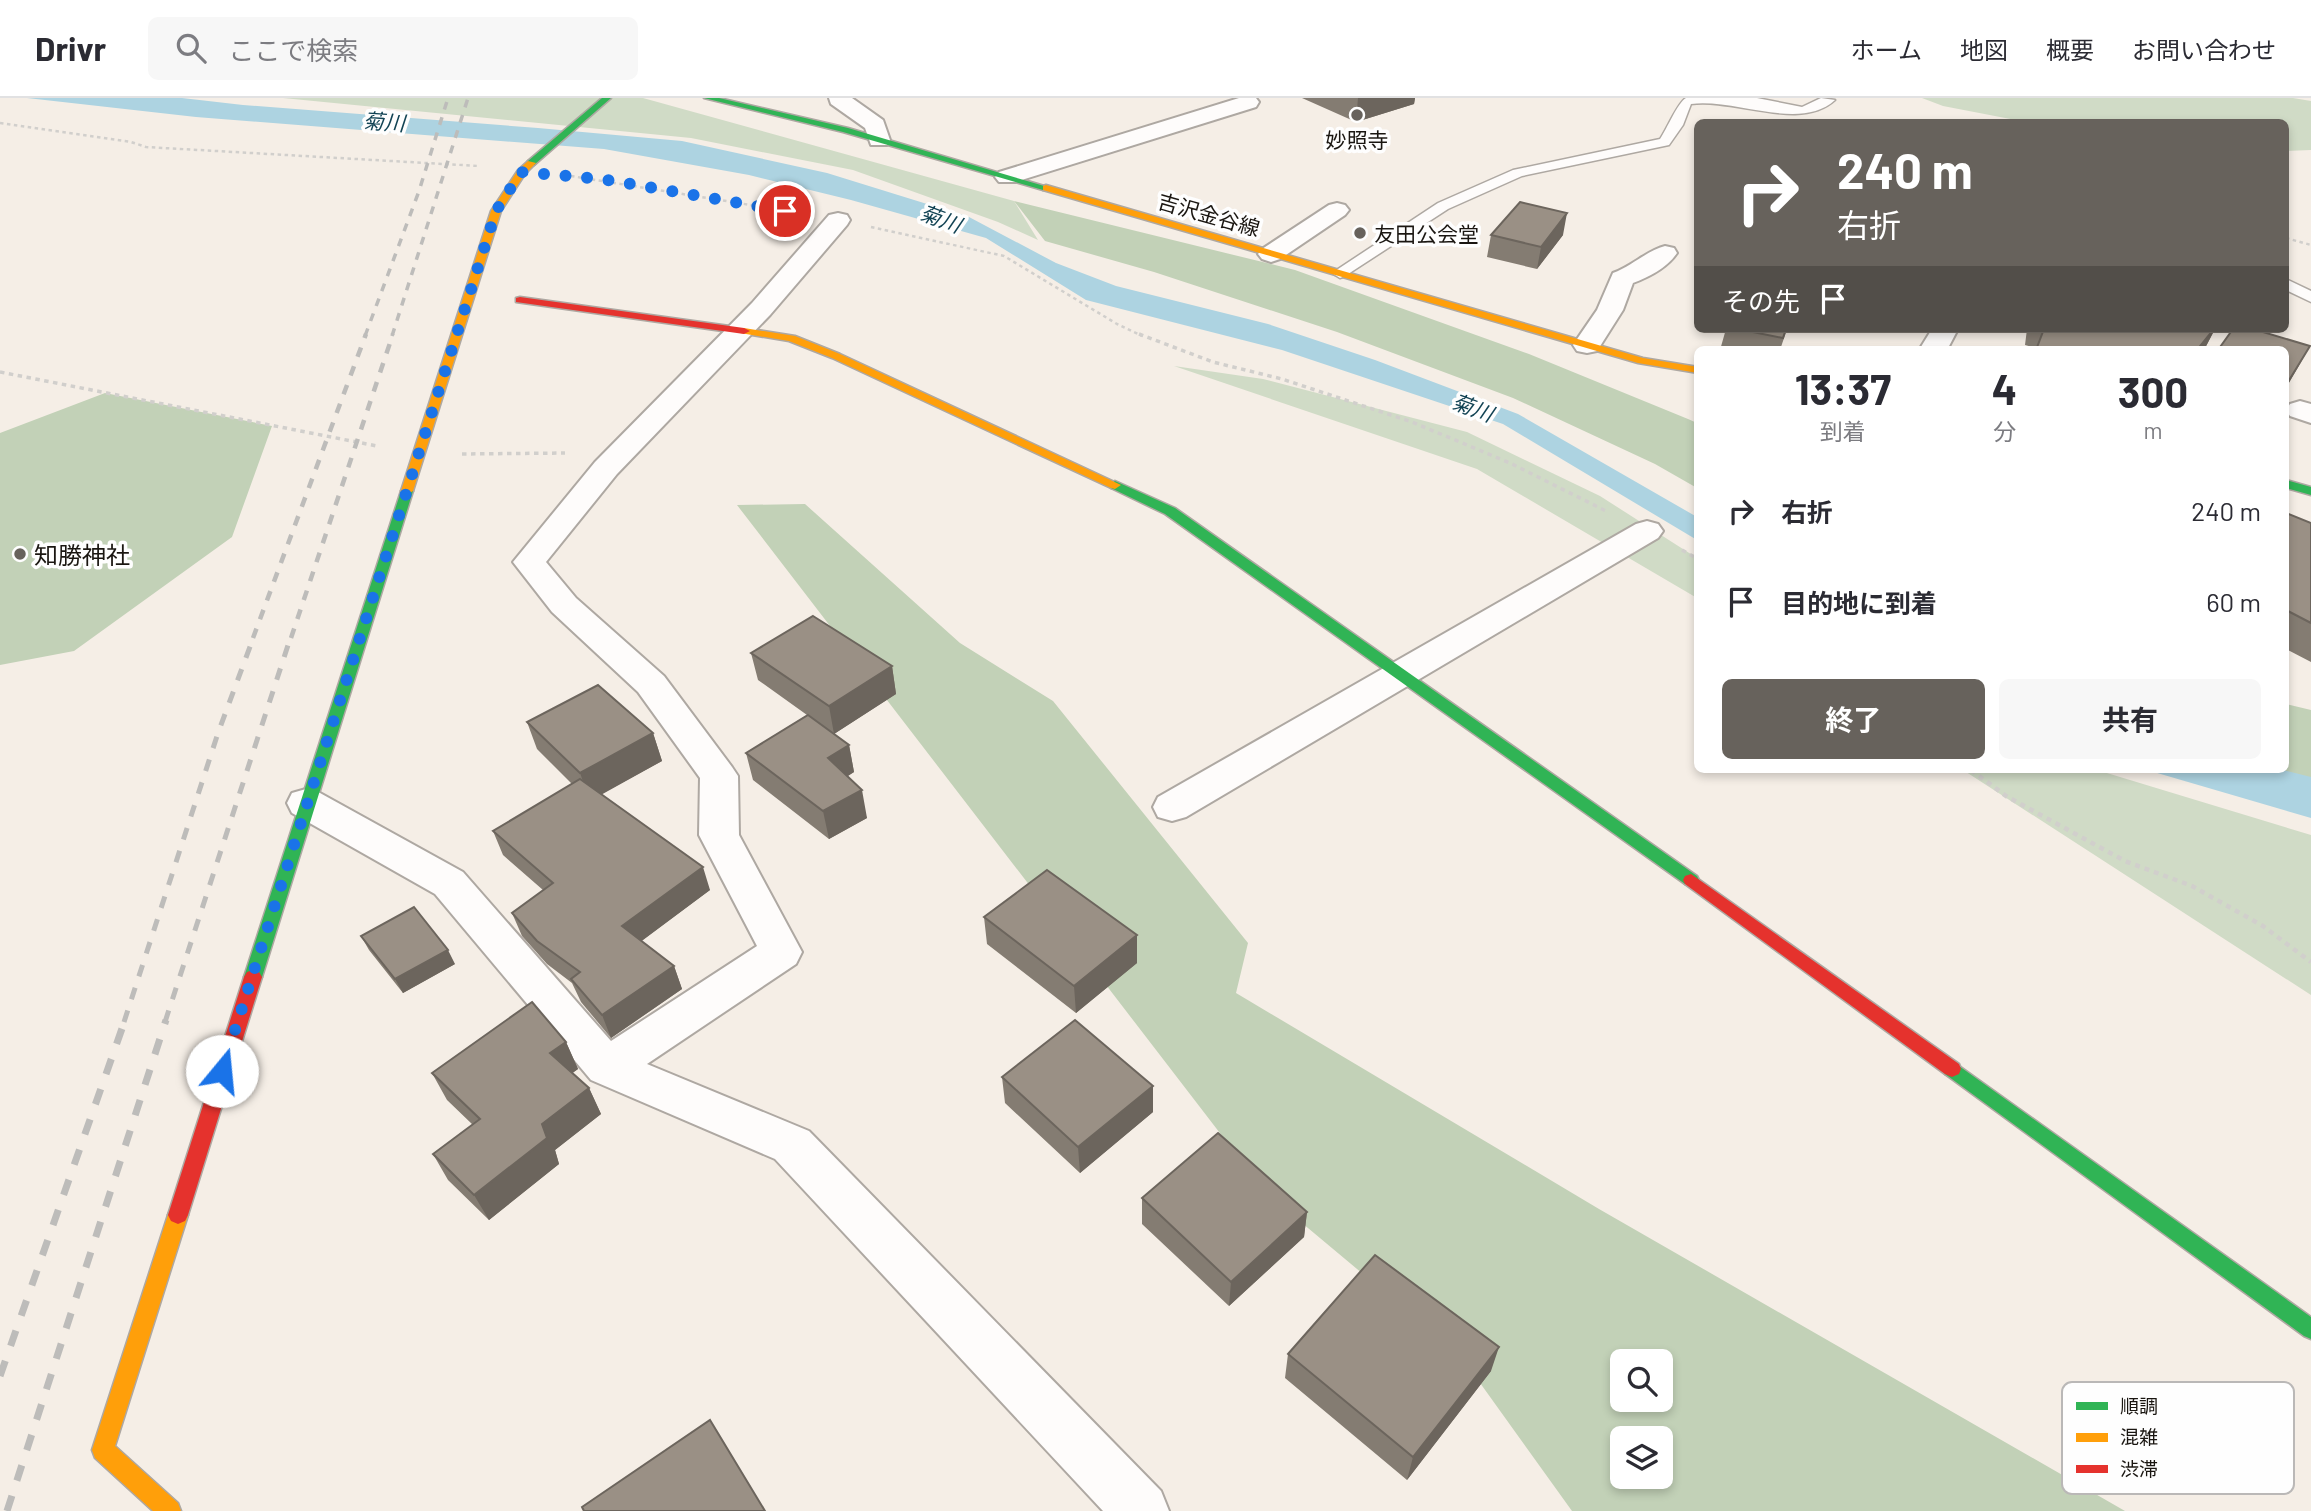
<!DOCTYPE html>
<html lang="ja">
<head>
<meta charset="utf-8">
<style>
	body { margin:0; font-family:Barlow,"Noto Sans JP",sans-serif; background:#f7f7f7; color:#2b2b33; height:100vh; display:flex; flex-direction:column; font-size:26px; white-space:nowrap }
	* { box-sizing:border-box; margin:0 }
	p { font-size:23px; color:#7c7c81 }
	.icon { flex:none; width:38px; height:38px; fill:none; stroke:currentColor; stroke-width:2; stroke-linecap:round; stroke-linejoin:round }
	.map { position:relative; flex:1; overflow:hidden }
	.details { position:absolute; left:1694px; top:248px; width:595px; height:427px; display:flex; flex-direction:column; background:#fff; border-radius:10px; box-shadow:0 4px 10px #0003 }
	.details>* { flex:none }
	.guide { position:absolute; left:1694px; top:21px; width:595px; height:214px; border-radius:10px; box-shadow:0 4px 10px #0003; background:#67625c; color:#fff; overflow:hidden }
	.buttons { position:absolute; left:1610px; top:1251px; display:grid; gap:14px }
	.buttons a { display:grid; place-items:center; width:63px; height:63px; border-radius:10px; background:#fff; box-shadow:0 4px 10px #0003; font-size:35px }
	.pin { position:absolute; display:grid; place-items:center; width:60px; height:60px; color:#fff; margin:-30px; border:4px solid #fff; border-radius:50%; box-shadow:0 2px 7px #0007 }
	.me { position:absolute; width:77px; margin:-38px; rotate:17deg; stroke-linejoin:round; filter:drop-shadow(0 0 5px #0008) }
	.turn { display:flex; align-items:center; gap:24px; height:147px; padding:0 28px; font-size:32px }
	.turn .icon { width:91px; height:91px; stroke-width:2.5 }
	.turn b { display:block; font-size:49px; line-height:60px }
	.then { display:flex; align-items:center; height:66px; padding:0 28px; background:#0003; gap:14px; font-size:26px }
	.eta { display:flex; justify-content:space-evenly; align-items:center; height:119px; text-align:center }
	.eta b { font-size:42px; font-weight:700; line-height:49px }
	.action { display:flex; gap:14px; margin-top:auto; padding:14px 28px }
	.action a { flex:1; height:80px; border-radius:10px; background:#67625c; color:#fff; font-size:28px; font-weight:700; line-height:80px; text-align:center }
	.action a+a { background:#f7f7f7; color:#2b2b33 }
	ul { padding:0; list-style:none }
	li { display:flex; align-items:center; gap:21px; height:91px; padding:0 28px }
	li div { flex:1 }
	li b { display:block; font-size:26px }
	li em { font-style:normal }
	header { display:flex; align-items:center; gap:42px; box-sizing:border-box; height:98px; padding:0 35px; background:#fff; border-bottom:2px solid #e1e1e2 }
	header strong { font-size:33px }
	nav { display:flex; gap:38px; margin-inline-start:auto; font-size:24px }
	.search { width:490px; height:63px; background:#f7f7f7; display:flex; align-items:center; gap:18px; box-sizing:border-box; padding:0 24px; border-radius:10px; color:#7c7c81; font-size:26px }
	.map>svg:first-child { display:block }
	.green { fill:#d0dbc6 }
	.forest { fill:#c2d1b7; fill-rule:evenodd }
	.water { fill:#add3e1 }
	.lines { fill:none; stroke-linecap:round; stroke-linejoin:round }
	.lane-casing { stroke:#aea8a2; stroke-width:3 }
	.street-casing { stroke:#aea8a2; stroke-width:4 }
	.fast-casing { stroke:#aea8a2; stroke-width:3 }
	.slow-casing { stroke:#aea8a2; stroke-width:3 }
	.jam-casing { stroke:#aea8a2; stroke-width:3 }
	.path-far2 { stroke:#d1cfcc; stroke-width:2.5; stroke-dasharray:3.5 3.5; stroke-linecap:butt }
	.path-far1 { stroke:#d1cfcc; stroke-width:3.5; stroke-dasharray:4.5 4.5; stroke-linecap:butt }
	.path { stroke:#d1cfcc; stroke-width:4.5; stroke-dasharray:5 5; stroke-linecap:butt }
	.lane { fill:#fefcfb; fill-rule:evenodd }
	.street { fill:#fefcfb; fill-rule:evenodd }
	.fast { fill:#30b455; fill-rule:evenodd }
	.slow { fill:#ff9f0a; fill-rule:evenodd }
	.jam { fill:#e5322d; fill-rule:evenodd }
	.rail-far3 { stroke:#bdbcba; stroke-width:3.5; stroke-dasharray:8 8; stroke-linecap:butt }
	.rail-far2 { stroke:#bdbcba; stroke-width:4.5; stroke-dasharray:10 10; stroke-linecap:butt }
	.rail-far1 { stroke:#bdbcba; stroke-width:5; stroke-dasharray:12 12; stroke-linecap:butt }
	.rail { stroke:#bdbcba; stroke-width:7; stroke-dasharray:16 16; stroke-linecap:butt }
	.wall { fill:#847c72 }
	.shaded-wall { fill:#6c655d }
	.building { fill:#9a9085; stroke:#6c655d; stroke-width:2 }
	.route { stroke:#1a73e8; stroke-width:12; stroke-dasharray:0 21.6 }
	.poi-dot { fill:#67625c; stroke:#fefefe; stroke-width:2.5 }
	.labels { text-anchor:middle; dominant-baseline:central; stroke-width:7; stroke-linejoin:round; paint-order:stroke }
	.far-water-label { font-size:21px; font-style:italic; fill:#124354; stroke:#fefefe }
	.far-poi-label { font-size:21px; fill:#1a1611; stroke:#fefefe }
	.far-street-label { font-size:21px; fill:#1a1611; stroke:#fefefe }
	.poi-label { font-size:24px; fill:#1a1611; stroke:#fefefe; text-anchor:start }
	.key { fill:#fefefe; stroke:#bab8b7; stroke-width:2 }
	.key-label { font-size:19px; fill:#1a1611 }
</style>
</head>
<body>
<header>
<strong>Drivr</strong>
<div class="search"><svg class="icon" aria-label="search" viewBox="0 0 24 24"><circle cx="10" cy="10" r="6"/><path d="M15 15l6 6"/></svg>ここで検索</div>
<nav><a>ホーム</a><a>地図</a><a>概要</a><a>お問い合わせ</a></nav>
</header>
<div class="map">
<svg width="2311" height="1413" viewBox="0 0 2311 1413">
	<rect width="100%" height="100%" fill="#f5eee6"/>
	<!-- green -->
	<path class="green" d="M283 0H643L1014 103 1038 142 998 124 853 72 691 40Z
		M1922 0H2293L2311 3V52L2286 53V24H2026L1943 8Z
		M1174 268 1263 281 1467 334 1600 398 1697 460V500L1477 371Z
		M1963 672H2097L2311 737V897Z"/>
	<!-- forest -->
	<path class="forest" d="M1014 103 1295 172 1529 256 1688 321 1697 325V390L1655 366 1513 300 1337 234 1154 174 1045 143Z
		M105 295 272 328 232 439 74 553 0 567V335Z
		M805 406 960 545 1053 603 1248 845 1236 895 1599 1111 2125 1413H1572L1460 1257 1266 1095 737 407ZM1622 1264H1661V1302H1622ZM1622 1340H1661V1379H1622Z
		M2286 606 2311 612V685L2278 672H2286Z"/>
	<!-- water -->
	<path class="water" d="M27 0H182L243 7 538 30 682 43 827 75 969 119 1056 165 1116 188 1268 226 1375 262 1518 316 1697 419V442L1503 326 1282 252 1086 202 986 140 851 102 749 77 604 51 196 19Z
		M2147 672H2283L2311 679V720Z"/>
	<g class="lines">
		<!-- lane casing -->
		<g class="lane-casing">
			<path id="lane" d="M1686 0H1757L1802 9 1821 0 1835 2C1800 34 1736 0 1691 6L1683 27 1669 47 1522 78 1448 111 1345 178 1340 180 1332 175 1438 105 1513 72 1660 41C1667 31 1678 4 1686 0Z
				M2286 181 2311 193V204L2286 192Z"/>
		</g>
		<!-- street casing -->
		<g class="street-casing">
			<path id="street" d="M829 0H852L883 22 890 42 887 47H871L865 30 831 6Z
				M1239 0H1256L1259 4 1256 9 1015 84H999L995 79 999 74Z
				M1337 105 1345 107 1349 112 1345 117 1280 161 1271 164 1262 161 1258 156 1262 151 1329 107Z
				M838 115 847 117 850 122 847 127 770 217 617 376 546 464 576 500 664 578 732 669 738 678 739 737 802 854 796 866 647 966 809 1033 1161 1393 1169 1413H1103L775 1061 591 982 435 796 292 715 287 705 292 695 306 691 320 695 463 774 611 943 757 848 699 737 700 680 638 594 552 514 513 464 595 364 752 205 829 117Z
				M1665 148 1674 150 1677 155C1667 170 1649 179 1633 185L1623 212 1597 253 1587 255 1577 253 1573 247 1597 212 1613 175C1632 168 1648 152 1665 148Z
				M1932 231H1958L1947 252H1919Z
				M2300 303 2311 306V325L2290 318 2286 312 2290 306Z
				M1647 423 1658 426 1663 433 1658 440 1186 719 1172 723 1158 719 1153 709 1158 699 1636 426Z"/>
		</g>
		<!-- fast casing -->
		<g class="fast-casing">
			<path id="fast" d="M602 0H611L534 67H528V63Z
				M704 0H719L848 30 1051 90 1043 92 843 34Z
				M2286 382 2311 389V397L2286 390Z
				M1115 383 1175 410 1697 778 1699 782 1697 786H1685L1165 416 1111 390 1109 387Z
				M407 389 413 393 262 879 259 884 253 886 247 884 244 879 401 393Z
				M1952 963 2311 1219V1241L2304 1238 1945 976 1943 971 1945 966Z"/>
		</g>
		<!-- slow casing -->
		<g class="slow-casing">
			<path id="slow" d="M528 63 536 65 525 76 501 113 413 393 407 397 403 396 401 393 491 113 518 72Z
				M1046 87 1643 260 1698 269V275L1638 265 1043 92V88Z
				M744 230 795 238 840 256 1121 387 1115 391 1111 390 832 260 789 243 740 235 738 233Z
				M178 1108 185 1111 188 1117 115 1348 178 1405 181 1413H153L95 1360 92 1352 168 1117 171 1111Z"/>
		</g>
		<!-- jam casing -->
		<g class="jam-casing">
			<path id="jam" d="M520 199 744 230 750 233 744 236 516 204V200Z
				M1691 776 1959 966 1961 971 1959 976 1952 979 1945 976 1685 786 1683 782 1685 778Z
				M253 872 259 874 262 879 188 1117 185 1123 178 1126 171 1123 168 1117 244 879 247 874Z"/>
		</g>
		<!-- path-far2 -->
		<path class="path-far2" d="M0 25 131 44 146 49 479 68
			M571 78 794 114
			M871 129 1004 158 1117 226 1142 238
			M2286 140 2311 147"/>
		<!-- path-far1 -->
		<path class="path-far1" d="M1139 236 1213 264 1282 281 1412 324 1510 365 1606 413
			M0 274 377 348
			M462 356 565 355
			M1682 452 1698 461"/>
		<!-- path -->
		<path class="path" d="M1971 672 2006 698 2125 763 2192 788 2263 828 2311 864"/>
		<!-- lane -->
		<use href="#lane" class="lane"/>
		<!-- street -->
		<use href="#street" class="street"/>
		<!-- fast -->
		<use href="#fast" class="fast"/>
		<!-- slow -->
		<use href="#slow" class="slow"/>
		<!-- jam -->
		<use href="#jam" class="jam"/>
		<!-- rail-far3 -->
		<path class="rail-far3" d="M365 238 419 93 448 0
			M392 238 468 0"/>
		<!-- rail-far2 -->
		<path class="rail-far2" d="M253 540 366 236
			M291 540 393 236"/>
		<!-- rail-far1 -->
		<path class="rail-far1" d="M124 924 218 635 254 538
			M165 924 291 538"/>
		<!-- rail -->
		<path class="rail" d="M0 1278 125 922
			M7 1413 166 922"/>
	</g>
	<!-- wall -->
	<path class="wall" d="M1302 0H1415L1414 6 1356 24Z
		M1491 137H1563L1537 171 1487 159Z
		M1726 231H1787L1780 252H1720Z
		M2027 231H2215L2204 252H2035L2036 250 2025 247Z
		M2286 415 2311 425V564L2286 551Z
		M751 555 892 568 896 596 834 636 849 647 854 674 847 678 867 720 829 741 753 682 746 655 807 617 758 582Z
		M527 624 653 635 662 663 601 696 710 792 641 843 674 868 682 891 611 940 581 904 572 885 547 866 522 838 512 815 543 792 503 757 493 733 572 686 537 651Z
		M984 819 1137 837V865L1076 915 987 846Z
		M361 838 455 866 403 895 369 852Z
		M566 944 578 971 572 975 589 990 601 1016 555 1052 559 1066 489 1122 448 1082 433 1056 473 1027 447 1002 432 975Z
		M1002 979 1153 1014 1080 1075 1005 1005Z
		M1142 1100 1307 1114 1304 1139 1229 1208 1142 1126Z
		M1288 1256 1491 1273 1407 1382 1285 1280Z"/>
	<!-- shaded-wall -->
	<path class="shaded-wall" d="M1358 0H1415L1414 6 1356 24Z
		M1567 115 1563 137 1537 171 1541 149Z
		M2214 231H2215L2204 252H2197Z
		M2310 248 2297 271 2286 290V288Z
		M892 568 896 596 834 636 829 608Z
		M653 635 662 663 590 703 580 675Z
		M849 647 854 674 833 688 828 660Z
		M862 692 867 720 829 741 823 713Z
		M703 769 710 792 631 851 622 828Z
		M1137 837V865L1076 915 1074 888Z
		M448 852 455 866 403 895 395 881Z
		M674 868 682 891 611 940 602 917Z
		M566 944 578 971 563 982 550 955Z
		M1153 988V1014L1080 1075 1078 1049Z
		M589 990 601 1016 555 1052 559 1066 489 1122 474 1097 542 1026Z
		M1307 1114 1304 1139 1229 1208 1231 1184Z
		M1499 1249 1491 1273 1407 1382 1413 1359Z"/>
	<!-- building -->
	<path class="building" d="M1520 104 1567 115 1541 149 1491 137Z
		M1738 231H1786L1783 240Z
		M2044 231H2214L2197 252H2036Z
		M2233 231H2253L2310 248 2288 284 2286 283V252H2218Z
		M2286 415 2311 425V525L2286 512Z
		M813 518 892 568 829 608 751 555Z
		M598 587 653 635 580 675 527 624Z
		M808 617 849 647 828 660 862 692 823 713 746 655Z
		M580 681 703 769 622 828 674 868 602 917 571 881 580 874 537 843 512 815 553 785 493 733Z
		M1047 772 1137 837 1074 888 984 819Z
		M414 809 448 852 395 881 361 838Z
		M532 904 566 944 550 955 589 990 542 1026 547 1040 474 1097 433 1056 480 1021 432 975Z
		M1075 922 1153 988 1078 1049 1002 979Z
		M1218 1035 1307 1114 1231 1184 1142 1100Z
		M1375 1157 1499 1249 1413 1359 1288 1256Z
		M710 1322 765 1413H584L582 1409Z"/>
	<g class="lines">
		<!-- route -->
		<path class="route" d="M222 973 496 113 521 74 602 81 785 113"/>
	</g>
	<!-- markers -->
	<g class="poi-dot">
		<circle cx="1357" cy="17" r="7"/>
		<circle cx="1360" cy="135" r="7"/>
		<circle cx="20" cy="456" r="7"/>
	</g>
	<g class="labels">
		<!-- far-water labels -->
		<g class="far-water-label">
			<text transform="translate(384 23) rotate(4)">菊川</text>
			<text transform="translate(941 120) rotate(20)">菊川</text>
			<text transform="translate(1473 309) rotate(20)">菊川</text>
		</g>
		<!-- far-poi labels -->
		<g class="far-poi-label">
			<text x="1357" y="41">妙照寺</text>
			<text x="1374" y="135" text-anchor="start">友田公会堂</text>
		</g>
		<!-- far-street labels -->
		<g class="far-street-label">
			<text transform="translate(1209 116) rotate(16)">吉沢金谷線</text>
		</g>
		<!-- poi labels -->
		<g class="poi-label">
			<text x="34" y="456">知勝神社</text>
		</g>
	</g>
	<!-- legend -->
	<rect x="2062" y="1284" width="232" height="112" rx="10" class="key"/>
	<rect x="2076" y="1304" width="32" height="8" fill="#30b455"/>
	<rect x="2076" y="1335" width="32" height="9" fill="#ff9f0a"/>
	<rect x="2076" y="1367" width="32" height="8" fill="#e5322d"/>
	<g class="key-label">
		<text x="2120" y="1315">順調</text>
		<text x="2120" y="1346">混雑</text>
		<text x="2120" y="1378">渋滞</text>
	</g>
</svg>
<div class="buttons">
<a><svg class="icon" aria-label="search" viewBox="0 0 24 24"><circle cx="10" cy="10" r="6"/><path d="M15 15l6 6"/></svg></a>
<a><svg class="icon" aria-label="layers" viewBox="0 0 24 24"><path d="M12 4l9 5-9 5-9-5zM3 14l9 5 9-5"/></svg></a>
</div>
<div class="pin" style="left:785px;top:113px;background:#d93025"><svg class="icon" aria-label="arrive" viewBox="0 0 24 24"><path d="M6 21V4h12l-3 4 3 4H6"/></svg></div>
<svg class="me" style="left:222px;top:973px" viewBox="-20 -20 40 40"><circle r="19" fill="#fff"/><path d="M0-13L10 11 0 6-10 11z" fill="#1a73e8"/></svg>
<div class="guide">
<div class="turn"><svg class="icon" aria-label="right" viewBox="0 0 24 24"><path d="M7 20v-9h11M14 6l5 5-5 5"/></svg><div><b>240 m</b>右折</div></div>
<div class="then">その先<svg class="icon" aria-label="arrive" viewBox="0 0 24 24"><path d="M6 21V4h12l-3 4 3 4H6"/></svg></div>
</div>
<section class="details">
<div class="eta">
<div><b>13:37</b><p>到着</p></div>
<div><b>4</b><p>分</p></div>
<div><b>300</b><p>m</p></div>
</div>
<ul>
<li><svg class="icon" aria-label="right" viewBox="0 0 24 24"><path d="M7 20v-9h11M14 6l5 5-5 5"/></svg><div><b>右折</b></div><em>240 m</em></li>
<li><svg class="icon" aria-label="arrive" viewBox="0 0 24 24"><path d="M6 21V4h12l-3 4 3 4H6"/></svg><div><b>目的地に到着</b></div><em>60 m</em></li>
</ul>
<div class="action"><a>終了</a><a>共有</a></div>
</section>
</div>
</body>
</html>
